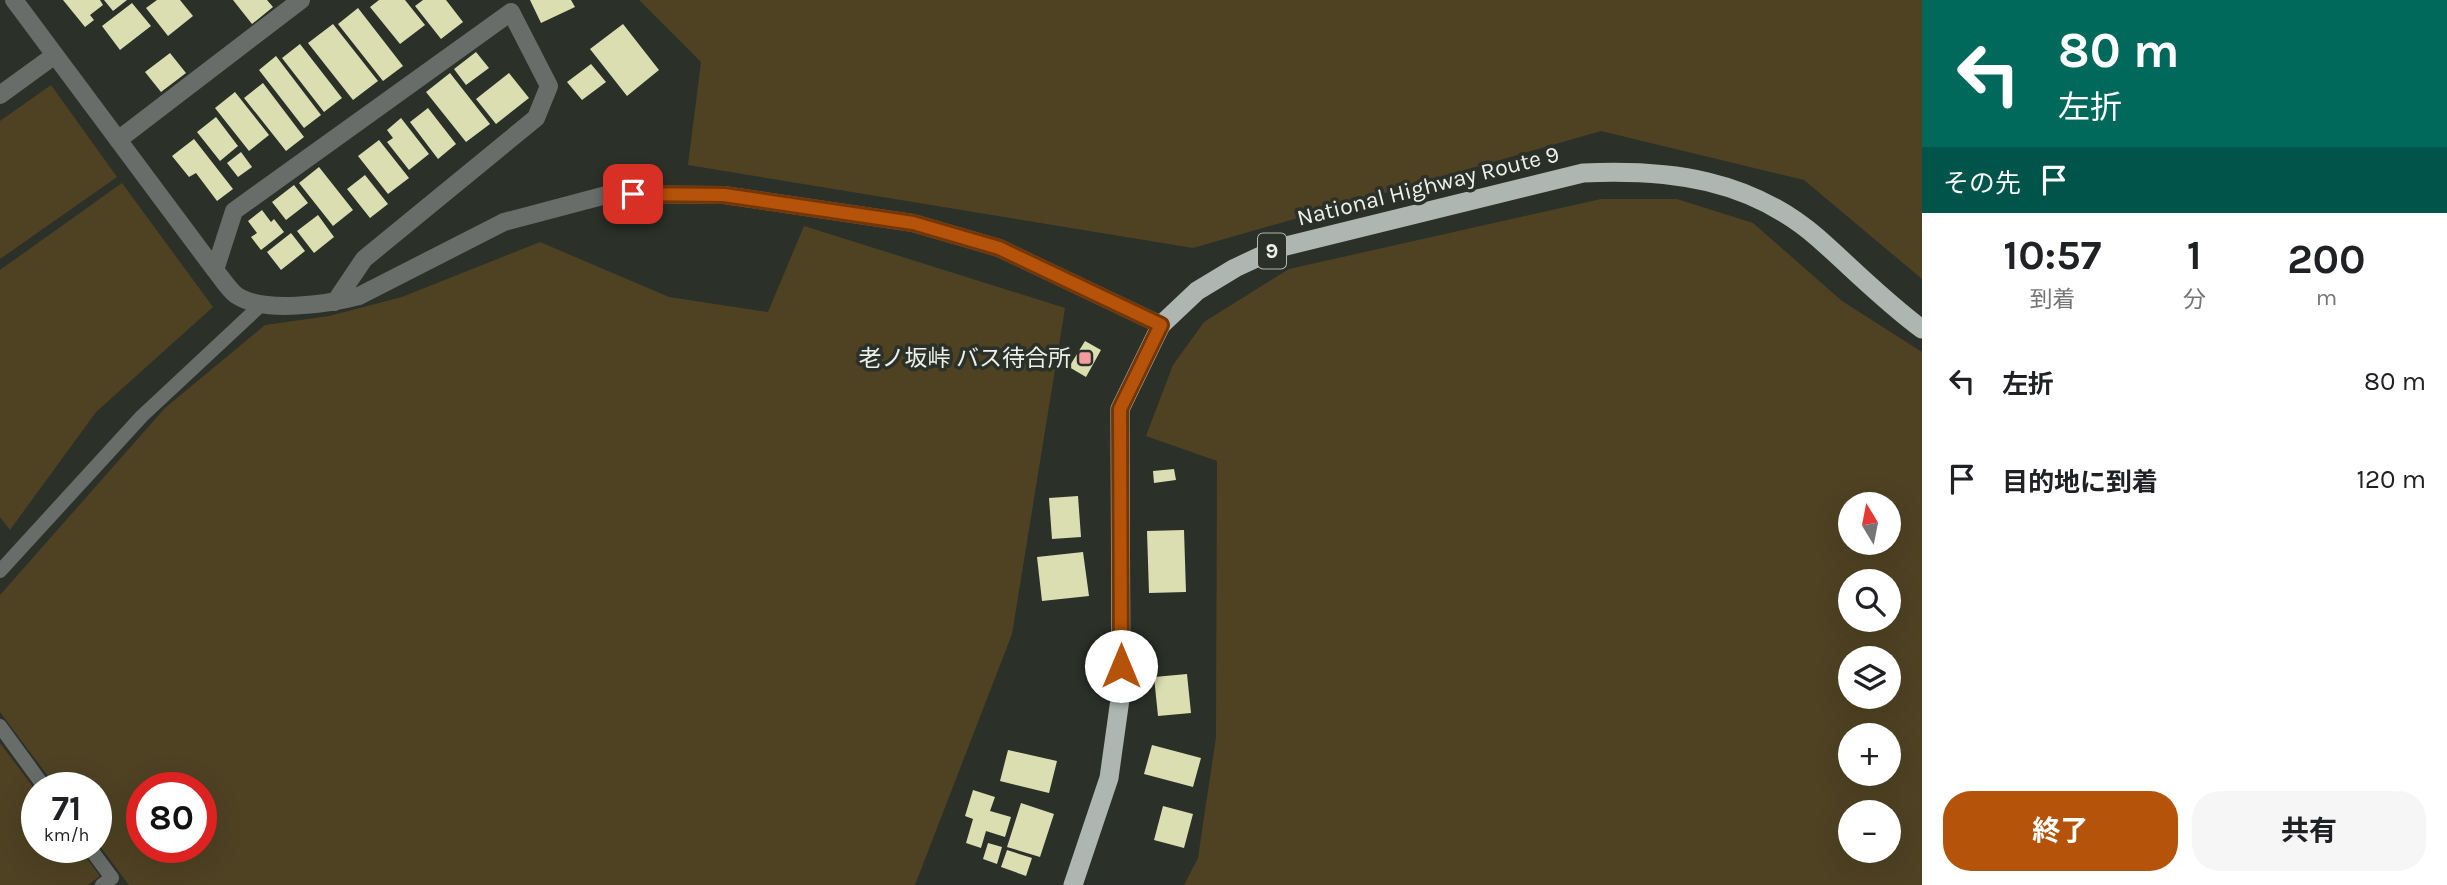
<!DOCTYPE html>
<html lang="ja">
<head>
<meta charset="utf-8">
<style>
	body { margin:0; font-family:Karla,"Noto Sans JP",sans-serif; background:#f6f6f6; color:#202124; height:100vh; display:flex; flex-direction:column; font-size:26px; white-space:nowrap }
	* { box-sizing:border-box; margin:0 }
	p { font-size:23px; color:#757577 }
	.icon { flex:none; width:38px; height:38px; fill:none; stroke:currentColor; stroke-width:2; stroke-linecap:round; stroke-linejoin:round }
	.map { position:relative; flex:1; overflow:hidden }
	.details { display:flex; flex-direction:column; background:#fff; width:525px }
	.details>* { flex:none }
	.hud { background:#00695c; color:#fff; overflow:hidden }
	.needle { width:46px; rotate:350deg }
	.tools { position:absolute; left:1838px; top:492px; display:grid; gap:14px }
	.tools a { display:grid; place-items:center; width:63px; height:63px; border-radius:50%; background:#fff; box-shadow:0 7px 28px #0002; font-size:35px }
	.speed { position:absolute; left:21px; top:772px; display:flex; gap:14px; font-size:35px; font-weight:700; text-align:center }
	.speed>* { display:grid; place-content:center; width:91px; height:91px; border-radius:50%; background:#fff; box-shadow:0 7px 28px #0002; line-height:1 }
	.speed small { font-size:18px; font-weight:400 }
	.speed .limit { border:10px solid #d22; background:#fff; color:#111 }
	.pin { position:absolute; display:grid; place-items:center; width:60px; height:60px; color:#fff; margin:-30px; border-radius:14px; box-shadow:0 4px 10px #0006 }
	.me { position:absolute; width:77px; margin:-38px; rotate:0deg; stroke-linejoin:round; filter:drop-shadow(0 0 5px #0008) }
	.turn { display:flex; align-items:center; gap:24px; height:147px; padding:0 21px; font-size:32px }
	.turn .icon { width:91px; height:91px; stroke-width:2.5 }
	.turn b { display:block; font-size:49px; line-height:60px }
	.then { display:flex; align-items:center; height:66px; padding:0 21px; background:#0003; gap:14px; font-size:26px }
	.eta { display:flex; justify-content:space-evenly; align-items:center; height:119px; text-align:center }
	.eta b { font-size:42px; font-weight:700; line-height:49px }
	.cta { display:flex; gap:14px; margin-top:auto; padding:14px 21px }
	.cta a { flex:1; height:80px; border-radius:28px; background:#b45309; color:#fff; font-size:28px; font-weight:700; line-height:80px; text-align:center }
	.cta a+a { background:#f6f6f6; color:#202124 }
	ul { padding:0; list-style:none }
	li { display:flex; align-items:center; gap:21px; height:98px; padding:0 21px }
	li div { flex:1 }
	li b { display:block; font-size:26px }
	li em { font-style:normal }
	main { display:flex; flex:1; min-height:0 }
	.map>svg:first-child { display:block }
	.green { fill:#4f4223; fill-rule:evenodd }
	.building { fill:#dadeb0 }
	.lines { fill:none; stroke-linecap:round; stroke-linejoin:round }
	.service { stroke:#696d6a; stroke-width:14 }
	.minor { stroke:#696d6a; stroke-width:18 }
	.trunk { stroke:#adb6b0; stroke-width:19 }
	.route-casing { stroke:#753606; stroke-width:18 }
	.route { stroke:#b45309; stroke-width:12 }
	.poi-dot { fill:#f49b9f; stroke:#2b3029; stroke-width:2.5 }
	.labels { text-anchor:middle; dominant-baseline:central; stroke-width:7; stroke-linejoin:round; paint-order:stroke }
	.shield { fill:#2b3029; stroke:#b3b6b1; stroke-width:2 }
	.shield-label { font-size:21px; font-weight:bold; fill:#edf0eb }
	.street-label { font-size:23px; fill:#edf0eb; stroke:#2b3029 }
	.poi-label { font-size:23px; fill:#edf0eb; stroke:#2b3029; text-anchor:end }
</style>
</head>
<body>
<main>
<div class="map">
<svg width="1922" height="885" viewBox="0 0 1922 885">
	<rect width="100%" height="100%" fill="#2b3029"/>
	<!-- green -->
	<path class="green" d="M639 0H1922V279L1804 180 1601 131 1193 248 688 165 701 62Z
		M51 85 117 177 0 259V121Z
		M122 183 213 307 96 412 10 530 0 517V270Z
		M1601 199H1677L1753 223 1842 301 1922 352V885H1184L1198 858 1216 737 1217 461 1146 436 1173 365 1204 322 1289 269ZM1888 504V542H1850V504ZM1888 581V620H1850V581ZM1888 658V696H1850V658ZM1888 735V774H1850V735ZM1888 812V850H1850V812Z
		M804 226 1065 308 1012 634 915 885H129L96 841V788L56 787 0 712V595L165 408 265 325 329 316 402 297 540 242 669 297 768 312ZM142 788H201V847H142Z
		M0 743 37 792V847H78L100 876 88 885H0Z"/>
	<!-- building -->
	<path class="building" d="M63 0H100L103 5 90 15 94 20 85 27Z
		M104 0H127L113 11Z
		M157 0H180L193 16 168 36 146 8Z
		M233 0H267L273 7 252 24Z
		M379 0H405L425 25 400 44 370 7Z
		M423 0H446L463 22 441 39 415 6Z
		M530 0H571L575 7 541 23Z
		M132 3 151 26 120 50 102 26Z
		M358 8 403 66 383 81 338 24Z
		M333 24 378 81 353 100 308 43Z
		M623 24 659 70 627 96 590 49Z
		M300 44 342 98 324 112 282 58Z
		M476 52 489 68 466 85 454 69Z
		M170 53 186 73 161 92 145 72Z
		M276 56 321 115 304 128 259 70Z
		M591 64 606 82 582 100 567 82Z
		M450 73 490 124 466 142 426 92Z
		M509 73 529 98 496 124 476 99Z
		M263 83 304 137 286 151 244 98Z
		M235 92 269 135 249 151 215 108Z
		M428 108 456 144 438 159 410 122Z
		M216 117 238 146 220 161 197 132Z
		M401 118 429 154 409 170 387 142 393 138 387 130Z
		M194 139 233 189 217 201 196 173 189 177 172 156Z
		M379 140 409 178 388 194 358 156Z
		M241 152 252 167 238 177 227 163Z
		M319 167 353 210 333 226 299 183Z
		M365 175 388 204 370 218 347 189Z
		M294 185 308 203 286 220 272 202Z
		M262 210 271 222 274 219 284 232 261 250 251 237 257 233 248 221Z
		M318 215 334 237 314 253 297 231Z
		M291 233 305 251 281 270 267 252Z
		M1085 341 1101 350 1086 377 1069 367Z
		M1174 469 1176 480 1154 483 1153 471Z
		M1078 496 1081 537 1052 539 1049 498Z
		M1184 530 1186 592 1149 593 1147 531Z
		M1083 552 1089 596 1042 601 1037 557Z
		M1187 674 1191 713 1158 716 1154 677Z
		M1152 745 1201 758 1193 787 1144 774Z
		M1008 750 1057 761 1049 793 1000 781Z
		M973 790 995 797 990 811 1011 817 1005 837 986 831 981 848 966 843 973 819 965 816Z
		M1021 803 1054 814 1040 857 1007 847Z
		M1163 806 1193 814 1184 848 1154 840Z
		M988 843 1002 847 997 864 983 859Z
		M1007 850 1032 858 1026 876 1001 867Z"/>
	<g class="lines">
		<!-- service -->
		<path class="service" d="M0 571 142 416 261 305
			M0 726 45 788
			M89 847 112 878 102 885"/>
		<!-- minor -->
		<path class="minor" d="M14 0 215 270C221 277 228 289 236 295 263 314 329 304 359 296L504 222 610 194 724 195 913 223 999 248 1161 325
			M0 95 55 55
			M118 140 301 0
			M215 270 234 211 511 12 549 86 536 118 364 259 335 302"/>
		<!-- trunk -->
		<path class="trunk" d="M1073 885 1109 778 1121 692 1120 409 1161 325 1197 291 1235 268 1278 248 1583 173C1670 169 1750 179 1818 238 1852 268 1885 302 1922 329"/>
	</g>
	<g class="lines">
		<!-- route casing -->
		<g class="route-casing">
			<path id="route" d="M633 194 724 195 913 223 999 248 1161 325 1120 409 1121 666"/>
		</g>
		<!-- route -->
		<use href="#route" class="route"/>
	</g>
	<!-- markers -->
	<rect class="poi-dot" x="1078" y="351" width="14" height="14" rx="3.5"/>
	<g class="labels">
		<!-- shield labels -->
		<rect class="shield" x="1258" y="233.5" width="28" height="35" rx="5"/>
		<g class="shield-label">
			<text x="1272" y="251">9</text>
		</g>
		<!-- street labels -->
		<g class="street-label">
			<text transform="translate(1428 186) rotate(-14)">National Highway Route 9</text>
		</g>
		<!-- poi labels -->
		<g class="poi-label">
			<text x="1071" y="358">老ノ坂峠 バス待合所</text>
		</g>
	</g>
</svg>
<div class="tools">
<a><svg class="needle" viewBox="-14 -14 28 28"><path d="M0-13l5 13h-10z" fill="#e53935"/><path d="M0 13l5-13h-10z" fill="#757577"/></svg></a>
<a><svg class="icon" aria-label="search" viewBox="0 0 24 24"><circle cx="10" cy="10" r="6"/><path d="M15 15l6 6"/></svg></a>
<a><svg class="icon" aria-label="layers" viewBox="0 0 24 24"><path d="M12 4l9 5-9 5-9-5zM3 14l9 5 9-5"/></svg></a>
<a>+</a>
<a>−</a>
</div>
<div class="speed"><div>71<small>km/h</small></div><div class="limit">80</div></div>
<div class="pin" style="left:633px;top:194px;background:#d93025"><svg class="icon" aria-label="arrive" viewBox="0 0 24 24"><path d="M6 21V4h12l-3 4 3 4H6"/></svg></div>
<svg class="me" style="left:1121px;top:666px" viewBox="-20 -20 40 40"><circle r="19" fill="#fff"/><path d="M0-13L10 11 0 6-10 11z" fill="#b45309"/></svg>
</div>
<section class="details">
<div class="hud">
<div class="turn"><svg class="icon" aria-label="left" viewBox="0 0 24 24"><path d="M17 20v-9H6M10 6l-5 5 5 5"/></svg><div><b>80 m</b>左折</div></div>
<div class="then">その先<svg class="icon" aria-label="arrive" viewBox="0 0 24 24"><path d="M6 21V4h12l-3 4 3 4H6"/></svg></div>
</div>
<div class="eta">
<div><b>10:57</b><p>到着</p></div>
<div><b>1</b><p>分</p></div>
<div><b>200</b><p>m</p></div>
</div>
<ul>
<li><svg class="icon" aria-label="left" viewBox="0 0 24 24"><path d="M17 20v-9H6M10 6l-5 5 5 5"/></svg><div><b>左折</b></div><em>80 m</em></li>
<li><svg class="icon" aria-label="arrive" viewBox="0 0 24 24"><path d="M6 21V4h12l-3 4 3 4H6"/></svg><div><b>目的地に到着</b></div><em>120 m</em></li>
</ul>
<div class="cta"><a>終了</a><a>共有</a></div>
</section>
</main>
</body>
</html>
